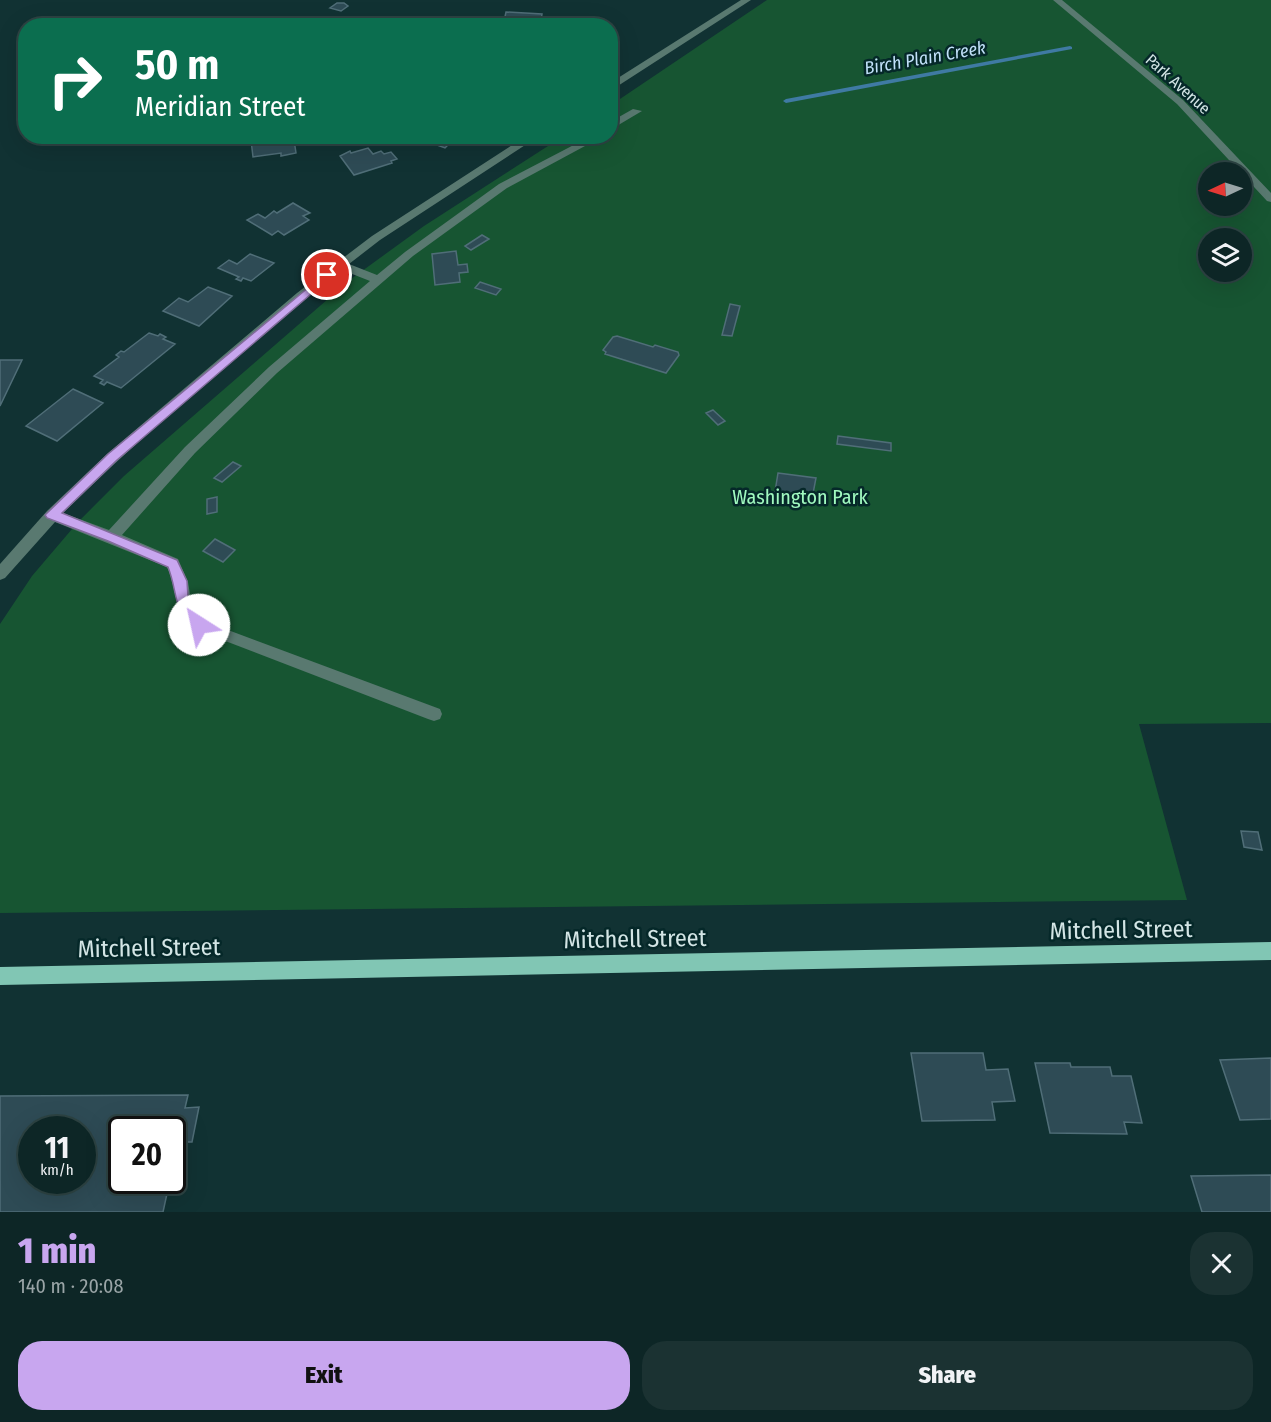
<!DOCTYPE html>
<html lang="en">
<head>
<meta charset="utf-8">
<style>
	body { margin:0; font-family:"Fira Sans Condensed",sans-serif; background:#1b3232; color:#f1f3f6; height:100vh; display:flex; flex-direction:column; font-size:22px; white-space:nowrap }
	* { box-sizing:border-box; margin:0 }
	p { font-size:20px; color:#9aa5a7 }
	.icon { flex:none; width:33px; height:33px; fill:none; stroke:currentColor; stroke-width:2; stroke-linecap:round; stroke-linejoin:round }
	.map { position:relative; height:1212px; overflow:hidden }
	.details { display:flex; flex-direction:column; background:#0d2626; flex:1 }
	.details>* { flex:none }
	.top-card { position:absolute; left:18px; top:18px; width:600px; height:126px; border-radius:24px; box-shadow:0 6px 24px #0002,0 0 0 2px #2d4343; background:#0b6e4f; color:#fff; overflow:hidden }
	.needle { width:39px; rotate:266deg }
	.controls { position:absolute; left:1198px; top:162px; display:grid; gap:12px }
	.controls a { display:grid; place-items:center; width:54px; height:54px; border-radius:50%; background:#0d2626; box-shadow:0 6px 24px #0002,0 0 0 2px #2d4343; font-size:30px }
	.speed { position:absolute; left:18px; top:1116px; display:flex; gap:12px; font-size:30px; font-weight:700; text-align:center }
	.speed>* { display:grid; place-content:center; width:78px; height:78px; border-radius:50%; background:#0d2626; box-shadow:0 6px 24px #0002,0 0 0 2px #2d4343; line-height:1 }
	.speed small { font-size:15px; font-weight:400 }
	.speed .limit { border:3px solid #111; border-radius:9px; background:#fff; color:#111 }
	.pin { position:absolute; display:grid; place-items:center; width:51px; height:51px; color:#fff; margin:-26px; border:3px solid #fff; border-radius:50%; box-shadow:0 2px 6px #0007 }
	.me { position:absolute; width:66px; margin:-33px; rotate:325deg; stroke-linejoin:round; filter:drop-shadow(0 0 4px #0008) }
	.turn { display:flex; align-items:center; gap:21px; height:126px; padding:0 18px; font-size:27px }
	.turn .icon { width:78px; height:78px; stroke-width:2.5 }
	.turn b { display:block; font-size:42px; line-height:51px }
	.round { display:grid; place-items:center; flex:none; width:63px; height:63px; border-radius:24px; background:#1b3232 }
	.headline { display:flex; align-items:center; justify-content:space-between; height:102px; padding:0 18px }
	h1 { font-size:36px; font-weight:800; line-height:45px; color:#c8a6ef }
	.cta { display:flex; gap:12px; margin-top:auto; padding:12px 18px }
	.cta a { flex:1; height:69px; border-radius:24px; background:#c8a6ef; color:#111; font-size:24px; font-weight:800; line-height:69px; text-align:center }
	.cta a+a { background:#1b3232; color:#f1f3f6 }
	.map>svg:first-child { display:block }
	.green { fill:#175532; fill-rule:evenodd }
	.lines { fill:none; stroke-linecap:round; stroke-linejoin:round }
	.stream { fill:#3f7aa3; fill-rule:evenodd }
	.building { fill:#2e4b55; stroke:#506e78; stroke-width:1.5; fill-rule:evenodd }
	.minor { fill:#597970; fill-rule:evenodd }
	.major { fill:#81c6b4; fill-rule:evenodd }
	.route { fill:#c8a6ef; stroke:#826c9b; stroke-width:1.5 }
	.labels { text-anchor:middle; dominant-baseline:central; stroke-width:5; stroke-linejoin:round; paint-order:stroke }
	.far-street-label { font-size:16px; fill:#d3e5e5; stroke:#052829 }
	.far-water-label { font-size:18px; font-style:italic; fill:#c1e1f9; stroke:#052829 }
	.park-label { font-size:20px; fill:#a0f9bf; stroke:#052829 }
	.near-street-label { font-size:24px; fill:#d3e5e5; stroke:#052829 }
</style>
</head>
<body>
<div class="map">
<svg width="1271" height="1212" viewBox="0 0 1271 1212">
	<rect width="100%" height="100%" fill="#113233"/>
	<!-- green -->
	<path class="green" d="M767 0H1271V723L1139 724 1187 900 0 913V624L32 576 78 522 124 476 351 279 424 226 562 137 610 136 611 105ZM1209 172H1242V206H1209ZM1209 238H1242V272H1209Z"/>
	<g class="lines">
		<!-- stream -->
		<path class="stream" d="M1070 46 1072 47V49L786 103 783 101 786 99Z"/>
	</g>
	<!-- building -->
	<path class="building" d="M337 3H344L348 6 341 11 330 8Z
		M506 12 542 14 540 26H503Z
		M270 136H279L280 142 294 140 296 153 281 156V153L253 157 251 140Z
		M423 136H457L445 148 426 141 429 139Z
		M368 148 373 154 381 151 384 154 391 152 397 159 391 161 392 163 354 175 340 156 350 151 351 153Z
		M293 203 310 213 303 216 309 220 284 235 278 231 272 235 247 220 258 214 265 218 274 211 277 213Z
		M482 235 489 239 471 250 465 246Z
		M456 251 458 265 467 264 468 272 459 273 460 282 435 285 432 254Z
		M250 254 274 263 251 281 243 278 241 281 236 279 239 277 218 268 229 260 237 264Z
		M480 282 501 289 496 295 475 288Z
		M208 287 232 296 199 326 163 311 179 298 188 302Z
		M730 304 740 306 732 336 722 335Z
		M149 333 158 336 160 334 166 337 163 339 175 344 121 388 107 382 104 385 100 383 103 380 94 376 119 357 116 355 121 351 124 352Z
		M617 336 653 347 655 345 678 352 679 355 666 373 605 354 606 352 603 350 613 337Z
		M0 360H22L0 406Z
		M73 389 103 403 57 441 26 426Z
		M713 410 725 421 718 425 706 413Z
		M838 436 891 443V451L837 444Z
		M233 462 241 466 222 482 214 478Z
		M778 473 816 478 811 504 774 498Z
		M217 497V512L207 514V499Z
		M215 539 235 550 223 562 203 551Z
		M1241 831 1258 832 1262 850 1244 847Z
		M911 1053H983L986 1070 1008 1069 1015 1101 992 1102 995 1120 922 1121Z
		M1271 1058V1119L1240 1120 1220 1060Z
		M1035 1063H1070L1071 1067H1110L1112 1076H1131L1142 1123 1124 1122 1127 1134 1050 1133Z
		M188 1095 185 1108 199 1107 192 1142H178L172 1168V1130H122V1180H170L163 1212H0V1096ZM32 1130H82V1180H32Z
		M1271 1175V1212H1202L1191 1176Z"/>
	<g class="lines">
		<!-- minor -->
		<path class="minor" d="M741 0H751L610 91V83Z
			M1053 0H1062L1183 100 1271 193V202L1267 201 1177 104Z
			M633 109 642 111 610 130V122Z
			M526 136H539L380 240 349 264 377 275 405 252 499 184 589 137 598 139 507 188 413 256 277 373 195 453 122 535 178 559 188 582 192 607 204 621 440 709 442 714 440 719 434 721 428 719 194 629C172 607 178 592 167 567L55 522 5 578 0 580V564L47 511 107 454 297 293 372 236ZM342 270 370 281 269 367 185 447 109 530 63 513C151 427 245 346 342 270Z"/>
		<!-- major -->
		<path class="major" d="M1271 942V960L0 985V967Z"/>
	</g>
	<!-- route -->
	<path class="route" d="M327 272 331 273V277L117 460 62 513 177 560 187 581 188 597 193 611 206 625 204 629H194C172 608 178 592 168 567L108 541 47 518 45 515 108 454Z"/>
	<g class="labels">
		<!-- far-street labels -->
		<g class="far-street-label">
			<text transform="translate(1178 84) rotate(42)">Park Avenue</text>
		</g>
		<!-- far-water labels -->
		<g class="far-water-label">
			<text transform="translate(925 58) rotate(-10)">Birch Plain Creek</text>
		</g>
		<!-- park labels -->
		<g class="park-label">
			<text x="800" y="497">Washington Park</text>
		</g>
		<!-- near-street labels -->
		<g class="near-street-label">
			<text transform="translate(1121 930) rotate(-1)">Mitchell Street</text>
			<text transform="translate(635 939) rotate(-1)">Mitchell Street</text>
			<text transform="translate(149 948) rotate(-1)">Mitchell Street</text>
		</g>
	</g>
</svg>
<div class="controls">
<a><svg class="needle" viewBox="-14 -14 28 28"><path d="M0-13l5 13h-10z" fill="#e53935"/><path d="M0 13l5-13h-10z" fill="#9aa5a7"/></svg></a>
<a><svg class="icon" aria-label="layers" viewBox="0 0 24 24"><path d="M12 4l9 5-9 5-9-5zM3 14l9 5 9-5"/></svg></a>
</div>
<div class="speed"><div>11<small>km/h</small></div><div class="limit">20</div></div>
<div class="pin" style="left:327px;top:275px;background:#d93025"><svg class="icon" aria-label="arrive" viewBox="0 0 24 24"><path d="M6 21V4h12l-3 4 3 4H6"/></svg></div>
<svg class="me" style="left:199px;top:625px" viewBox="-20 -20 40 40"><circle r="19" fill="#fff"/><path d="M0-13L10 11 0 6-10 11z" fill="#c8a6ef"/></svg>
<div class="top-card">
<div class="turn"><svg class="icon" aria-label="right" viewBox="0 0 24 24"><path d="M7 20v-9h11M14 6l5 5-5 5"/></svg><div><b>50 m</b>Meridian Street</div></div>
</div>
</div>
<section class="details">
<div class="headline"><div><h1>1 min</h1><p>140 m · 20:08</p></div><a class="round"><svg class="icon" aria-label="close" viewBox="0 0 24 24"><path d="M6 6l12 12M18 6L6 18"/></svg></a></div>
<div class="cta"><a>Exit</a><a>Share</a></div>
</section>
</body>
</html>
